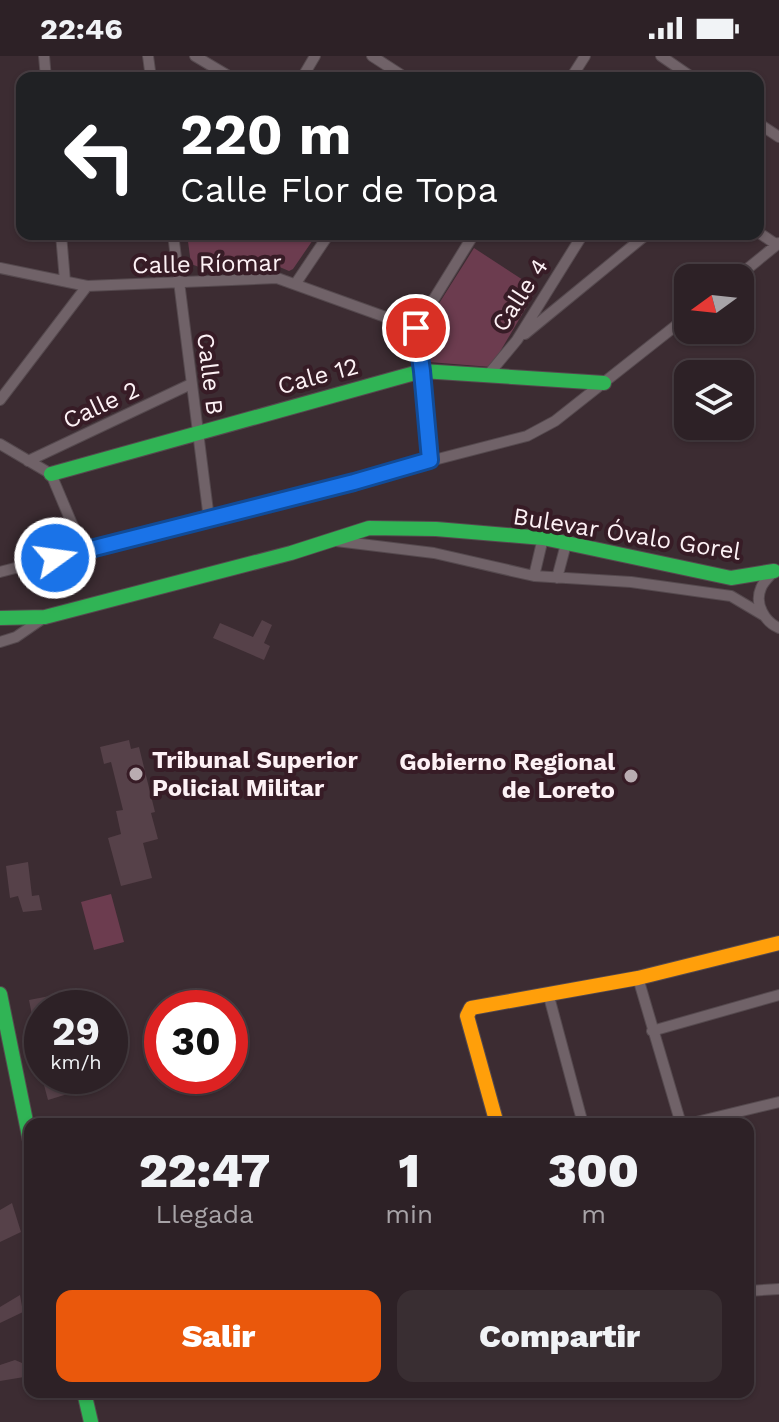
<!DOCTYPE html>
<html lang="es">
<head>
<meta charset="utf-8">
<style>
	body { margin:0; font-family:"Work Sans",sans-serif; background:#392e32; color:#f1f3f6; height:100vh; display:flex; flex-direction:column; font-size:30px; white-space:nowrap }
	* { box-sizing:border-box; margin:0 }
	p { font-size:26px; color:#a7a3a7 }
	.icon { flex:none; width:44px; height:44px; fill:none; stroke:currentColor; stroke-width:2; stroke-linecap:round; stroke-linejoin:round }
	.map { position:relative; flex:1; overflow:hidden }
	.side { position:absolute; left:24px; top:1062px; width:730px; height:280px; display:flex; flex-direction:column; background:#2d2126; border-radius:16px; box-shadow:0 2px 6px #0004,0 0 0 2px #483e43 }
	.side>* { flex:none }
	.top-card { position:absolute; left:16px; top:16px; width:748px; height:168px; border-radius:16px; box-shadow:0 2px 6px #0004,0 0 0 2px #483e43; background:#202124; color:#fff; overflow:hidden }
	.needle { width:52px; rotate:255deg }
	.buttons { position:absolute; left:674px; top:208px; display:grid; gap:16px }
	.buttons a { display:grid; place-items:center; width:80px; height:80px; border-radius:16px; background:#2d2126; box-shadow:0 2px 6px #0004,0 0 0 2px #483e43; font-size:40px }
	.speed { position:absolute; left:24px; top:934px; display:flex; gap:16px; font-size:40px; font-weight:700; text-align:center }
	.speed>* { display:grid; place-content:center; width:104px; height:104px; border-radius:50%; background:#2d2126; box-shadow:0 2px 6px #0004,0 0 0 2px #483e43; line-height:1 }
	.speed small { font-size:20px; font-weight:400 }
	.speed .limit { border:12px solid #d22; background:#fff; color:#111 }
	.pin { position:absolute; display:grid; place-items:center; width:68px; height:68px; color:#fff; margin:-34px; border:4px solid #fff; border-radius:50%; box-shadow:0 2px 8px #0007 }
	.me { position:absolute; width:88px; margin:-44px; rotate:76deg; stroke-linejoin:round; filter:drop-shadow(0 0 6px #0008) }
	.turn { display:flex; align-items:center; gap:28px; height:168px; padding:0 32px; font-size:36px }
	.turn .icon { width:104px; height:104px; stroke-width:2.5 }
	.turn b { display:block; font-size:56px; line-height:68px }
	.eta { display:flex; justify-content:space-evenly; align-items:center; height:136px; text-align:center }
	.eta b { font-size:48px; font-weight:800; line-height:56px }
	.action { display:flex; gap:16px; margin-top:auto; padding:16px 32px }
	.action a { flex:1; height:92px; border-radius:16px; background:#ea580c; color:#fff; font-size:32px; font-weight:800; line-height:92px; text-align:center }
	.action a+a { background:#392e32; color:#f1f3f6 }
	.status { display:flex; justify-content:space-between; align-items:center; height:56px; padding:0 40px; background:#2d2126; direction:ltr }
	.status svg { height:22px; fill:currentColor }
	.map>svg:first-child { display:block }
	.green { fill:#6c3c4f }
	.building { fill:#564149 }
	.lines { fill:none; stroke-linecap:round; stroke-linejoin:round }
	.street-casing { stroke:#55494e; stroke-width:12 }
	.fast-casing { stroke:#55494e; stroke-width:16 }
	.slow-casing { stroke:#55494e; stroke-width:16 }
	.street { stroke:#706268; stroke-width:10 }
	.fast { stroke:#30b455; stroke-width:14 }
	.slow { stroke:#ff9f0a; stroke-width:14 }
	.route-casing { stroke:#114b97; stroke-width:20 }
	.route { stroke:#1a73e8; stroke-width:14 }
	.poi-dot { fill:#b9acb1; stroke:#371c26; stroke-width:3 }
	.labels { text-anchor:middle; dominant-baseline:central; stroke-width:8; stroke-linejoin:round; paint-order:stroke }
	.street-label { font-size:24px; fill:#fdf1f5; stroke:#371c26 }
	.poi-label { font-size:24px; font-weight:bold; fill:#fdf1f5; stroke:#371c26; text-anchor:start }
</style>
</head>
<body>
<div class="status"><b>22:46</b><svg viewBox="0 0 49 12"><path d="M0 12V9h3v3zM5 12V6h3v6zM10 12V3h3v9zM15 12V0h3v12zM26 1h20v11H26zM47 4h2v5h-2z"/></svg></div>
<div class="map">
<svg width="779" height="1366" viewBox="0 0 779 1366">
	<rect width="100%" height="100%" fill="#3c2c32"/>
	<!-- green -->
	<path class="green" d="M187 178H317L293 213 289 215 270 207 199 211 191 208Z
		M474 192 537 233 491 311 429 306 426 268Z
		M111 838 124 886 94 894 81 846Z"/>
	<!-- building -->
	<path class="building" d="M262 564 272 569 264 587 270 590 264 604 213 582 220 567 253 581Z
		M129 684 131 693 139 691 155 756 151 757 158 783 143 787 152 822 121 830 108 782 121 778 116 755 123 754 111 706 104 708 100 691Z
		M28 806 32 840 39 839 42 854 23 856 18 840 10 842 6 810Z
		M55 939 60 948 54 952H42V956L32 959 29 944Z
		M69 1021 74 1036 48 1044 44 1029Z
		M12 1147 21 1176 0 1186V1154Z
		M20 1239 23 1256 0 1267V1251Z
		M30 1299V1320L0 1325V1309L15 1304 22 1307Z"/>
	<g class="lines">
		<!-- street casing -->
		<g class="street-casing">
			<path id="street" d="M44 0 46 22
				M148 0 151 22
				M195 0 232 22
				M372 0 406 22
				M661 0 693 22
				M302 22 315 0
				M571 22 585 0
				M758 67 779 81
				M758 176 777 189
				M61 178 65 225
				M173 178 209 463
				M0 212 87 230 277 222 416 272
				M736 222 779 187
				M296 227 329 178
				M525 278 647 178
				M488 319 517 284 583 178
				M0 344 87 230
				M0 388 51 418 83 494
				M430 404 422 315 416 272 474 178
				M28 405 191 328
				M336 485 434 497 534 520 631 526 731 540 763 559
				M774 515C770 520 763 526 761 532 754 548 765 566 779 572
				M0 516 527 380 555 365 688 260
				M534 520 543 482
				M557 522 566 488
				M0 586 16 581 45 561
				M638 922 681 1068
				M548 937 583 1068
				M652 975 779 939
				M688 1068 779 1046
				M748 1235 779 1233"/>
		</g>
		<!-- fast casing -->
		<g class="fast-casing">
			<path id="fast" d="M51 418 422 315 604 327
				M0 562 45 561 291 497 369 472 436 473 543 482 731 522 774 515
				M0 938 30 1085
				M84 1336 91 1366"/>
		</g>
		<!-- slow casing -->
		<g class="slow-casing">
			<path id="slow" d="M497 1068 467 960 471 952 638 922 779 887"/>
		</g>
		<!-- street -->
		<use href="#street" class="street"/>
		<!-- fast -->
		<use href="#fast" class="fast"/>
		<!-- slow -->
		<use href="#slow" class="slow"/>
	</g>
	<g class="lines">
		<!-- route casing -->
		<g class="route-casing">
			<path id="route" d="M55 502 354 426 430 404 422 315 416 272"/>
		</g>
		<!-- route -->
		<use href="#route" class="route"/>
	</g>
	<!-- markers -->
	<g class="poi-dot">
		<circle cx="136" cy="718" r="8"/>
		<circle cx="631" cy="720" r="8"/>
	</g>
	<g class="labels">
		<!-- street labels -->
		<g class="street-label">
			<text transform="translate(207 208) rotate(-1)">Calle Ríomar</text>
			<text transform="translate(520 239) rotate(-57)">Calle 4</text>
			<text transform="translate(210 318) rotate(83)">Calle B</text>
			<text transform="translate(318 320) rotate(-15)">Cale 12</text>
			<text transform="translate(101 349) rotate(-25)">Calle 2</text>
			<text transform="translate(627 478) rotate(9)">Bulevar Óvalo Gorel</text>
		</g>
		<!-- poi labels -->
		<g class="poi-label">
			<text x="152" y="704">Tribunal Superior<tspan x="152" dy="28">Policial Militar</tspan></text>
			<text x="615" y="706" text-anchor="end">Gobierno Regional<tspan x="615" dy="28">de Loreto</tspan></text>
		</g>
	</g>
</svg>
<div class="buttons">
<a><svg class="needle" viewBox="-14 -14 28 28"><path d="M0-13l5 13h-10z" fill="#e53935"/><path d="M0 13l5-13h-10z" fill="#a7a3a7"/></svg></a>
<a><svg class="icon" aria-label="layers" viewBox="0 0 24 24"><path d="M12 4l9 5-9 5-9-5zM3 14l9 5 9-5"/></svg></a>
</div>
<div class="speed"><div>29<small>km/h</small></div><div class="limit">30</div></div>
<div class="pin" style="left:416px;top:272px;background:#d93025"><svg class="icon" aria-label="arrive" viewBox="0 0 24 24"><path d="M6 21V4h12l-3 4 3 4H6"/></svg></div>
<svg class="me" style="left:55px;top:502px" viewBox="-20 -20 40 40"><circle r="17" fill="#1a73e8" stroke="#fff" stroke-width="3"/><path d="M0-11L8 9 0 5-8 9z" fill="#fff"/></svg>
<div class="top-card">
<div class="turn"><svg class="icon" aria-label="left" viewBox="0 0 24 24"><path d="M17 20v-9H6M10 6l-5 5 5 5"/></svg><div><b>220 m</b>Calle Flor de Topa</div></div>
</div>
<section class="side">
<div class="eta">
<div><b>22:47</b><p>Llegada</p></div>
<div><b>1</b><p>min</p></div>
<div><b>300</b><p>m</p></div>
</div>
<div class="action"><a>Salir</a><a>Compartir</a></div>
</section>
</div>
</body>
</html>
